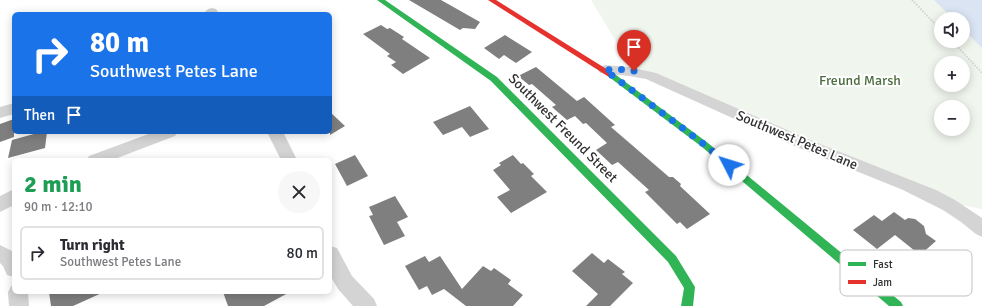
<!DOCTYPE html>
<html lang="en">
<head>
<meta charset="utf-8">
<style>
	body { margin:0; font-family:Signika,sans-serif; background:#f7f7f7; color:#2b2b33; height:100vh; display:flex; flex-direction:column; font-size:15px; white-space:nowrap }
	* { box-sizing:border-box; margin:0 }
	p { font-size:13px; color:#7c7c81 }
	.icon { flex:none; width:22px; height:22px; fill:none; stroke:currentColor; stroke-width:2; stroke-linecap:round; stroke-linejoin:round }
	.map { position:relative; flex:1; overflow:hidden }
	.details { position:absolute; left:12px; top:158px; width:320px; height:136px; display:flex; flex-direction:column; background:#fff; border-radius:6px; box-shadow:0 2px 10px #0003 }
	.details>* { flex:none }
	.banner { position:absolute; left:12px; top:12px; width:320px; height:122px; border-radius:6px; box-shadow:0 2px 10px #0003; background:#1a73e8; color:#fff; overflow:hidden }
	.buttons { position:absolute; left:934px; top:12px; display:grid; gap:8px }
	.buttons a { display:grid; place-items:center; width:36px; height:36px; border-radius:50%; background:#fff; box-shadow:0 2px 10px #0003; font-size:20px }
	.pin { position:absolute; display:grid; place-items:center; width:34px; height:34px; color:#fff; margin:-41px -17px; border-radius:50% 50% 50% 0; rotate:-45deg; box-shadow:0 0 4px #0007 }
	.pin .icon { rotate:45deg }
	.me { position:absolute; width:44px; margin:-22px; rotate:310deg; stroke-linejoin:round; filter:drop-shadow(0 0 3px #0008) }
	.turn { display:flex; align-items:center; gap:14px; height:84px; padding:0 12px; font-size:18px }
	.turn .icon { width:52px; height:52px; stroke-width:2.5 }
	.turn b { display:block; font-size:28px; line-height:34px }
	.then { display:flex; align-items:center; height:38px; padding:0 12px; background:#0003; gap:8px; font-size:15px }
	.round { display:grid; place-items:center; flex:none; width:42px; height:42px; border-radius:21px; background:#f7f7f7 }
	.head { display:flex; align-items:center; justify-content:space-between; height:68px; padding:0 12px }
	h1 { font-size:24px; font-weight:800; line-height:30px; color:#1e9e55 }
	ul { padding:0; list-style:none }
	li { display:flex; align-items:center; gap:12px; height:54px; margin:0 8px 6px; padding:0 4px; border:2px solid #e1e1e2; border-radius:6px }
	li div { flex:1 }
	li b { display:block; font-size:15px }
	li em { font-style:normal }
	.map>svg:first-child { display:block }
	.green { fill:#f0f5ed; fill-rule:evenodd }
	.water { fill:#dae4f2 }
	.building { fill:#7f7f7f }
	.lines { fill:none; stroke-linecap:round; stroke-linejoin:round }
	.path { stroke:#d4d4d4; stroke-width:2; stroke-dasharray:1.5 1.5; stroke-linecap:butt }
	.street { fill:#d4d4d4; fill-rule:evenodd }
	.fast { fill:#30b455; fill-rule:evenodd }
	.jam { fill:#e5322d; fill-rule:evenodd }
	.route { stroke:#1a73e8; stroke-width:7; stroke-dasharray:0 12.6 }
	.labels { text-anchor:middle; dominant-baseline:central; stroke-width:4; stroke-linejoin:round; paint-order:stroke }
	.park-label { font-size:14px; fill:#4a6c3c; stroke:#fff }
	.street-label { font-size:14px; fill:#303030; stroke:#fff }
	.key { fill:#fff; stroke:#c1c1c1; stroke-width:1 }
	.key-label { font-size:11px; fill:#303030 }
</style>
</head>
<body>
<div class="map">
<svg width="982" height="306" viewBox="0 0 982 306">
	<rect width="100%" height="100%" fill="#fff"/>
	<!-- green -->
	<path class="green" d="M591 0H934L953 19H941V41H963V29L982 48V209L942 201 634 71ZM941 63H963V85H941ZM941 107H963V129H941Z"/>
	<!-- water -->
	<path class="water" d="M934 0H982V48L963 29V19H953Z"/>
	<!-- building -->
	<path class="building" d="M409 0H441L480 22 475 29 463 28 460 30Z
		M381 25 387 29 390 28 404 37 402 39 430 58 403 74 391 65 396 62 387 56 390 54 363 34Z
		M505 35 532 52 516 63 504 55 499 59 484 48Z
		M536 67 577 101 584 97 615 125 611 127 669 177H673L681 184 680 186 710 214 687 229 680 222 677 224 645 192 649 190 618 162 612 165 596 150 607 143 586 123 583 124 575 116 567 120 552 107 556 105 532 84 529 85 518 76Z
		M470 106 489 129 470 137 462 127 443 135 433 122Z
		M330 112 345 126 330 135Z
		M14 119V137L0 142V124Z
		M41 132H47L45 148 8 158 12 140Z
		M355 155 368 176 347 186 335 164Z
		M513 155 521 164 523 163 534 174 531 176 547 192 511 213 497 197 510 190 493 170 501 165 499 163Z
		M395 196 408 217 397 222 405 236 384 245 369 216 373 215 369 207Z
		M894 212 905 220 908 218 915 219 924 226 926 234 936 241 920 255 895 235 877 249 853 230 874 215 882 221Z
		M592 253 604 263 608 259 625 272 622 274 633 283 610 306H586L598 294 572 271Z
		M425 256 429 262 440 256 462 289 483 266 491 271 494 268 511 280 508 284 523 295 513 306H466L444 289 432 295 427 286 419 290 405 266Z
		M49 292H104L73 306H51Z
		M223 292H290L264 306H228Z"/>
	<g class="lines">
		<!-- path -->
		<path class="path" d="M912 0 941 30
			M952 41 982 73"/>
		<!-- street -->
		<path class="street" d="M212 8 216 9 218 12 217 14H203L208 9Z
			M605 65 629 67 656 73 810 140 936 190 955 200 982 218V237L976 234 961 222 943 210 903 190 799 148 646 79 629 76 600 73 598 70 600 67Z
			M14 103V114L0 118V107Z
			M154 132H178L175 136 112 160H87L89 156Z
			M267 132H283L297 160H281Z
			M14 189V205L0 212V196Z
			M0 245 14 252V277L7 275 3 266 0 263Z
			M330 246 337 248 352 276 374 299 377 306H353L338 289 330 275Z
			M14 285V292H28L29 306H9L8 292 11 286Z"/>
		<!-- fast -->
		<path class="fast" d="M377 0H385L497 77 676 256 695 287 693 306H681L684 288 668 262 491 81Z
			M612 72 708 143 901 302 903 306H889L702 147 609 77 608 75Z"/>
		<!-- jam -->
		<path class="jam" d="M488 0H496L616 75 612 78 609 77Z"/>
	</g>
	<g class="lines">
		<!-- route -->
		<path class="route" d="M634 71 617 69 605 70 705 145 729 165"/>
	</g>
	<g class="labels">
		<!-- park labels -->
		<g class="park-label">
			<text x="860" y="80">Freund Marsh</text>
		</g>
		<!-- street labels -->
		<g class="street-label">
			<text transform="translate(563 128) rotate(45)">Southwest Freund Street</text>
			<text transform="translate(797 140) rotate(23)">Southwest Petes Lane</text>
		</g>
	</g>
	<!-- legend -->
	<rect x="840" y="250" width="132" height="46" rx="6" class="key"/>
	<rect x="848" y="262" width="18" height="4" fill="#30b455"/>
	<rect x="848" y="280" width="18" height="4" fill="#e5322d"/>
	<g class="key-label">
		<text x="873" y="268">Fast</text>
		<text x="873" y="286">Jam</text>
	</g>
</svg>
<div class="buttons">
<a><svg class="icon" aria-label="sound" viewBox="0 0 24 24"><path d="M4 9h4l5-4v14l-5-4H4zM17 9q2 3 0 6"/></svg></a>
<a>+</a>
<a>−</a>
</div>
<div class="pin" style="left:634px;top:71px;background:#d93025"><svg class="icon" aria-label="arrive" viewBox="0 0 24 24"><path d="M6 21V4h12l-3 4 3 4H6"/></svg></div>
<svg class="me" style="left:729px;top:165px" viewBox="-20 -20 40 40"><circle r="19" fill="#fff"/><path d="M0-13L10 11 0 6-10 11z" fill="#1a73e8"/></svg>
<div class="banner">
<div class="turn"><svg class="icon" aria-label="right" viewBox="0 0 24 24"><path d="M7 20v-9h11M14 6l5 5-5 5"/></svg><div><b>80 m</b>Southwest Petes Lane</div></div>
<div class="then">Then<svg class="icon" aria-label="arrive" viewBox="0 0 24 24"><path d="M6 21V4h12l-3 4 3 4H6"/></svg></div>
</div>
<section class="details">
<div class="head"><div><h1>2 min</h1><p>90 m · 12:10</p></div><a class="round"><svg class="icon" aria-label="close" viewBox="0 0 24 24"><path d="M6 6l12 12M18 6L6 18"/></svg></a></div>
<ul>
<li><svg class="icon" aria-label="right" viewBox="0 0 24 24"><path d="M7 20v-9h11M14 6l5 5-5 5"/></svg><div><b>Turn right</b><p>Southwest Petes Lane</p></div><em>80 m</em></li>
</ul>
</section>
</div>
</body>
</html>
